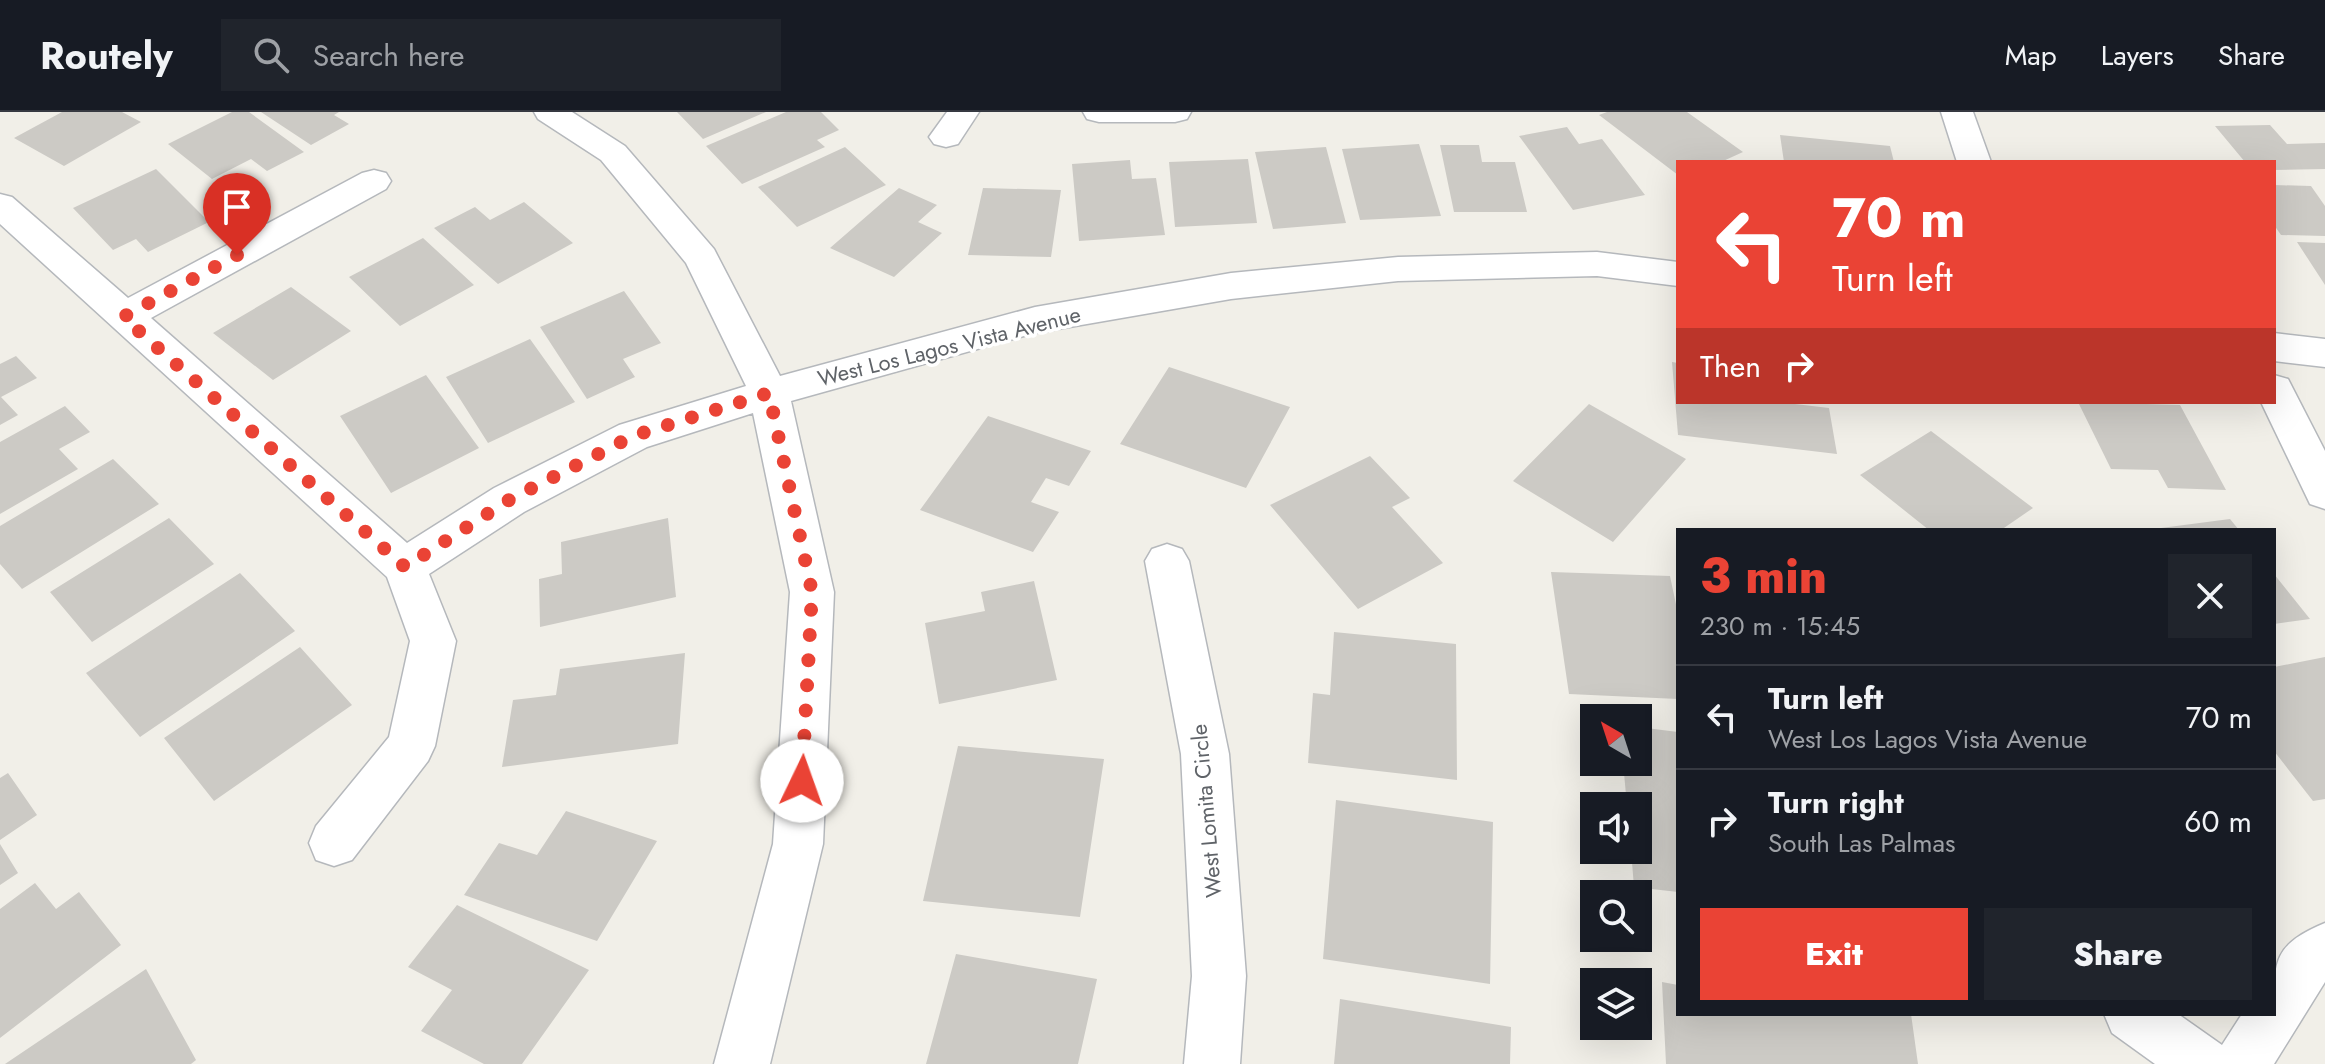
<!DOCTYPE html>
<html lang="en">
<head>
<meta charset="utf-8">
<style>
	body { margin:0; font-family:Jost,sans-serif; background:#20242c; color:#f1f3f6; height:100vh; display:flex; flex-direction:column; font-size:30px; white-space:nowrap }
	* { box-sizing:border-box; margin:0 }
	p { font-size:26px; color:#9ea1a6 }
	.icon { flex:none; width:44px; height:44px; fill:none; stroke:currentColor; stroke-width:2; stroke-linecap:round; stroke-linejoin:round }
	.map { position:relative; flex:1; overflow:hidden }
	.panel { position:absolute; left:1676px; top:416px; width:600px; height:488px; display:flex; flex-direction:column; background:#171b24; border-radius:0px; box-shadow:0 8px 32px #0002 }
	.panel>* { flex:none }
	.hud { position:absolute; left:1676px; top:48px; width:600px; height:244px; border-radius:0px; box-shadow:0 8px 32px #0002; background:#ea4335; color:#fff; overflow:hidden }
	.needle { width:52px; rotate:321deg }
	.fabs { position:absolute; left:1580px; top:592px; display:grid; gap:16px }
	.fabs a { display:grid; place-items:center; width:72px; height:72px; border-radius:0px; background:#171b24; box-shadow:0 8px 32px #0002; font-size:40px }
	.pin { position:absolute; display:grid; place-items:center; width:68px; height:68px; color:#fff; margin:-82px -34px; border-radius:50% 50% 50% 0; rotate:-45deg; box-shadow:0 0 8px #0007 }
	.pin .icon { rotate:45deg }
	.me { position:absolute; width:88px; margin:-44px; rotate:3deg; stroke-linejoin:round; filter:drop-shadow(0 0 6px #0008) }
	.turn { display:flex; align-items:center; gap:28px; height:168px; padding:0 24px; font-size:36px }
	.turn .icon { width:104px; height:104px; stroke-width:2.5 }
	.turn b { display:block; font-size:56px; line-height:68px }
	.then { display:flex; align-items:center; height:76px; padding:0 24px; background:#0003; gap:16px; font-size:30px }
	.round { display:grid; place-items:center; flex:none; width:84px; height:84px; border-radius:0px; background:#20242c }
	.overview { display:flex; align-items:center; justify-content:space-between; height:136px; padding:0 24px }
	h1 { font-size:48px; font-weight:800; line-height:60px; color:#ea4335 }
	.primary-button { display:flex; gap:16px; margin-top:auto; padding:16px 24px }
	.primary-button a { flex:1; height:92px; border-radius:0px; background:#ea4335; color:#fff; font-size:32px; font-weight:800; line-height:92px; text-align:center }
	.primary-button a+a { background:#20242c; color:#f1f3f6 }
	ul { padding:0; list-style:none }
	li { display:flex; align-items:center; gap:24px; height:104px; padding:0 24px; border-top:2px solid #363941 }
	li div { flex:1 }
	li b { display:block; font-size:30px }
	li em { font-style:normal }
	header { display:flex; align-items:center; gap:48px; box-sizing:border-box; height:112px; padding:0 40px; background:#171b24; border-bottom:2px solid #363941 }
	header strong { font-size:38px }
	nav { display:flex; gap:44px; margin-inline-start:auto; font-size:28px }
	.search { width:560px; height:72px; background:#20242c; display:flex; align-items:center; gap:20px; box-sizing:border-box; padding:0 28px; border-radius:0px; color:#9ea1a6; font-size:30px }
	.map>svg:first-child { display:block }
	.building { fill:#cccac5 }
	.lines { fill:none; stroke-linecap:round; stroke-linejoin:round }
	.minor-casing { stroke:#b5b8bc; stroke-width:3 }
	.minor { fill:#fff; fill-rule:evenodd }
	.route { stroke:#ea4335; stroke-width:14; stroke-dasharray:0 25.2 }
	.labels { text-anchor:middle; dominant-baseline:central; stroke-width:7; stroke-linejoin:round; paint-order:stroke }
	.street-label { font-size:22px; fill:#5f6368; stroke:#fff }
</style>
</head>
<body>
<header>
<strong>Routely</strong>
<div class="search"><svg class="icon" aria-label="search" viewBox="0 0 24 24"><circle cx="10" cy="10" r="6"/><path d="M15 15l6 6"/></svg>Search here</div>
<nav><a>Map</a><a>Layers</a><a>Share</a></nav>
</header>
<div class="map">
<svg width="2325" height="952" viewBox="0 0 2325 952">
	<rect width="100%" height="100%" fill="#f1efe8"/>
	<!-- building -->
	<path class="building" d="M62 0H122L141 10 64 54 14 26Z
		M232 0H249L304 40 267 59 251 47 212 67 168 32Z
		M261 0H339L334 3 349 12 311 33Z
		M677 0H766L703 27Z
		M786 0H821L839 18 817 28 825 35 742 72 706 34Z
		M1607 0H1687L1743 40 1721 50H1678V63L1599 3Z
		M2270 13 2287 32 2325 31V57L2274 58V50H2245L2215 14Z
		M1567 15 1579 32 1602 27 1645 83 1573 98 1519 24Z
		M1780 23 1890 34 1894 50H1784Z
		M1419 32 1441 104 1360 108 1342 37Z
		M1440 33H1479L1482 50H1515L1527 100H1454Z
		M845 35 886 73 797 115 758 75Z
		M1326 35 1346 111 1273 117 1255 40Z
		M1248 47 1257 111 1175 115 1169 50Z
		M1130 48 1132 67 1156 66 1165 123 1079 129 1072 52Z
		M156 57 209 110 148 140 136 127 113 138 73 96Z
		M2274 73 2311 74 2325 94V124L2281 123 2274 113Z
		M899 76 937 93 918 110 942 121 894 165 830 136Z
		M983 76 1061 78 1051 145 968 143Z
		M524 90 573 131 498 172 434 116 475 95 490 108Z
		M423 126 474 173 400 214 349 165Z
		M2297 130 2325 131V173Z
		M291 175 351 219 273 268 213 221Z
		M624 179 661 231 623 247 635 265 587 287 540 215Z
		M530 227 575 290 488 331 446 265Z
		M16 244 37 266 1 285 18 303 0 313V252Z
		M1672 250 1678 251V290H1777L1829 296 1837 342 1678 323Z
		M1169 255 1290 295 1246 376 1120 332Z
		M426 263 479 336 391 381 340 304Z
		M2078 290 2180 293 2226 378 2168 376 2158 358 2111 357Z
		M1589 292 1686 347 1613 430 1513 369Z
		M65 294 90 320 59 337 78 357 0 402V330Z
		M988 304 1091 339 1069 374 1046 366 1031 390 1059 400 1033 440 920 398Z
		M1931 319 2033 396 2001 418H1929L1860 363Z
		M1370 344 1410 386 1392 395 1443 451 1358 497 1270 393Z
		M113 347 159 392 22 477 0 452V414Z
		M169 406 214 452 92 530 50 480Z
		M668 406 676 485 540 515 539 467 562 462 561 430Z
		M2230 407 2239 418H2161V416Z
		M1551 460 1670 464 1678 502V587L1569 582Z
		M240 461 295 519 140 625 86 561Z
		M2274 462 2310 507 2274 512Z
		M1034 469 1057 568 939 592 925 511 985 499 981 480Z
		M1334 520 1456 532 1457 668 1308 651 1313 581 1330 583Z
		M300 535 352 593 214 689 164 626Z
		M685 541 678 632 502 655 513 588 556 583 560 557Z
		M2325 545V687L2313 689 2274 639V555Z
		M1638 615 1678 620V780L1634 775 1631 738H1638V694H1627L1623 650H1638Z
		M958 634 1104 647 1080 805 923 789Z
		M8 661 37 703 0 728V666Z
		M1336 688 1493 710 1490 872 1323 847Z
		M566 699 657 729 597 829 464 783 499 731 537 743Z
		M0 732 18 761 0 773Z
		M35 771 56 797 79 780 121 833 0 926V797Z
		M457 793 589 858 522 952H484L421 919 452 878 408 855Z
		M956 842 1097 867 1078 952H926Z
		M146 857 196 948 191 952H5Z
		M1662 870 1678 873V902H1911L1918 952H1666Z
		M1340 887 1511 915 1510 952H1334Z"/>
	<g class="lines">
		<!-- minor casing -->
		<g class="minor-casing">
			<path id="minor" d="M534 0H572L625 34 714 137 780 264 1035 195 1231 161 1398 145 1597 140 1678 150V174L1597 164 1398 169 1231 187 1035 221 791 289 834 480 823 732 770 952H714L773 732 790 480 753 301 647 335 524 400 429 462 456 529 435 634 428 649 352 748 334 754 316 748 309 731 316 714 389 625 410 529 387 465 0 112V82L12 85 128 186 362 61 374 58 386 61 391 69 386 77 151 206 407 431 494 376 619 313 746 274 686 151 601 48 538 7Z
				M947 0H979L958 32 946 35 934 32 929 25Z
				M1083 0H1191L1187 7 1175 10H1099L1087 7Z
				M1941 0H1973L1991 50H1957Z
				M2274 221 2325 227V255L2274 249Z
				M2274 263 2288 267 2325 339V397L2310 392 2261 290H2274Z
				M1167 432 1182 437 1189 449 1229 642 1246 864 1240 952H1184L1192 864 1181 642 1145 449 1152 437Z
				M2325 811V870L2274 952H2155L2112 921 2104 902H2178L2222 933 2242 902H2274C2274 850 2272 833 2325 811Z"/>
		</g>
		<!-- minor -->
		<use href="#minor" class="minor"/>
	</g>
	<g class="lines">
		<!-- route -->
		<path class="route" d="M237 143 123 205 405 455 509 388 633 324 769 281 812 480 802 669"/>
	</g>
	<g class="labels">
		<!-- street labels -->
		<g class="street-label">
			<text transform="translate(949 234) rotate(-14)">West Los Lagos Vista Avenue</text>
			<text transform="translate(1206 699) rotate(-95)">West Lomita Circle</text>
		</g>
	</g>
</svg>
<div class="fabs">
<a><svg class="needle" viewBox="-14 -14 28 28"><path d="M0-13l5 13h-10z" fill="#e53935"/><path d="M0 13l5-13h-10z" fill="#9ea1a6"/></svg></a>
<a><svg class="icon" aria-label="sound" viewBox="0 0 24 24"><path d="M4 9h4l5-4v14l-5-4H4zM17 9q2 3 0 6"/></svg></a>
<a><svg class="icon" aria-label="search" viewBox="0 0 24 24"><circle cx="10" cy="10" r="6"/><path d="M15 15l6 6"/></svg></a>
<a><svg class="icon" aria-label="layers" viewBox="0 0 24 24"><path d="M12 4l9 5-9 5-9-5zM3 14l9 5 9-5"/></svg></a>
</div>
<div class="pin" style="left:237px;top:143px;background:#d93025"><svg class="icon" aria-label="arrive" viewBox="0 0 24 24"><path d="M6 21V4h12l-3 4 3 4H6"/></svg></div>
<svg class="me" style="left:802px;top:669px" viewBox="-20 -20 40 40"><circle r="19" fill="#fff"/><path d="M0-13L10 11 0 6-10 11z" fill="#ea4335"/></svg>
<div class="hud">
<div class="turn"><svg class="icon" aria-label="left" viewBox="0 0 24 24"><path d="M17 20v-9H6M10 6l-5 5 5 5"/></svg><div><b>70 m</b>Turn left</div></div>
<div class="then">Then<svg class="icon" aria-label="right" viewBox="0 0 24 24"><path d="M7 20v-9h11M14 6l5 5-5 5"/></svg></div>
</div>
<section class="panel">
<div class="overview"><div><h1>3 min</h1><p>230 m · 15:45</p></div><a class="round"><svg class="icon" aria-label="close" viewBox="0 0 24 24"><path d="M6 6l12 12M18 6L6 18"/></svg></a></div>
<ul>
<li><svg class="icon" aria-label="left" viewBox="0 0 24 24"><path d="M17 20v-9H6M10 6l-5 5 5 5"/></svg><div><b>Turn left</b><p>West Los Lagos Vista Avenue</p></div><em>70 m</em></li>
<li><svg class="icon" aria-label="right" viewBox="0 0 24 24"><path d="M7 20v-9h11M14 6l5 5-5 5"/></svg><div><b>Turn right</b><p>South Las Palmas</p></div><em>60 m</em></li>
</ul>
<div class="primary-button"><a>Exit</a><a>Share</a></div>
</section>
</div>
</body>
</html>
